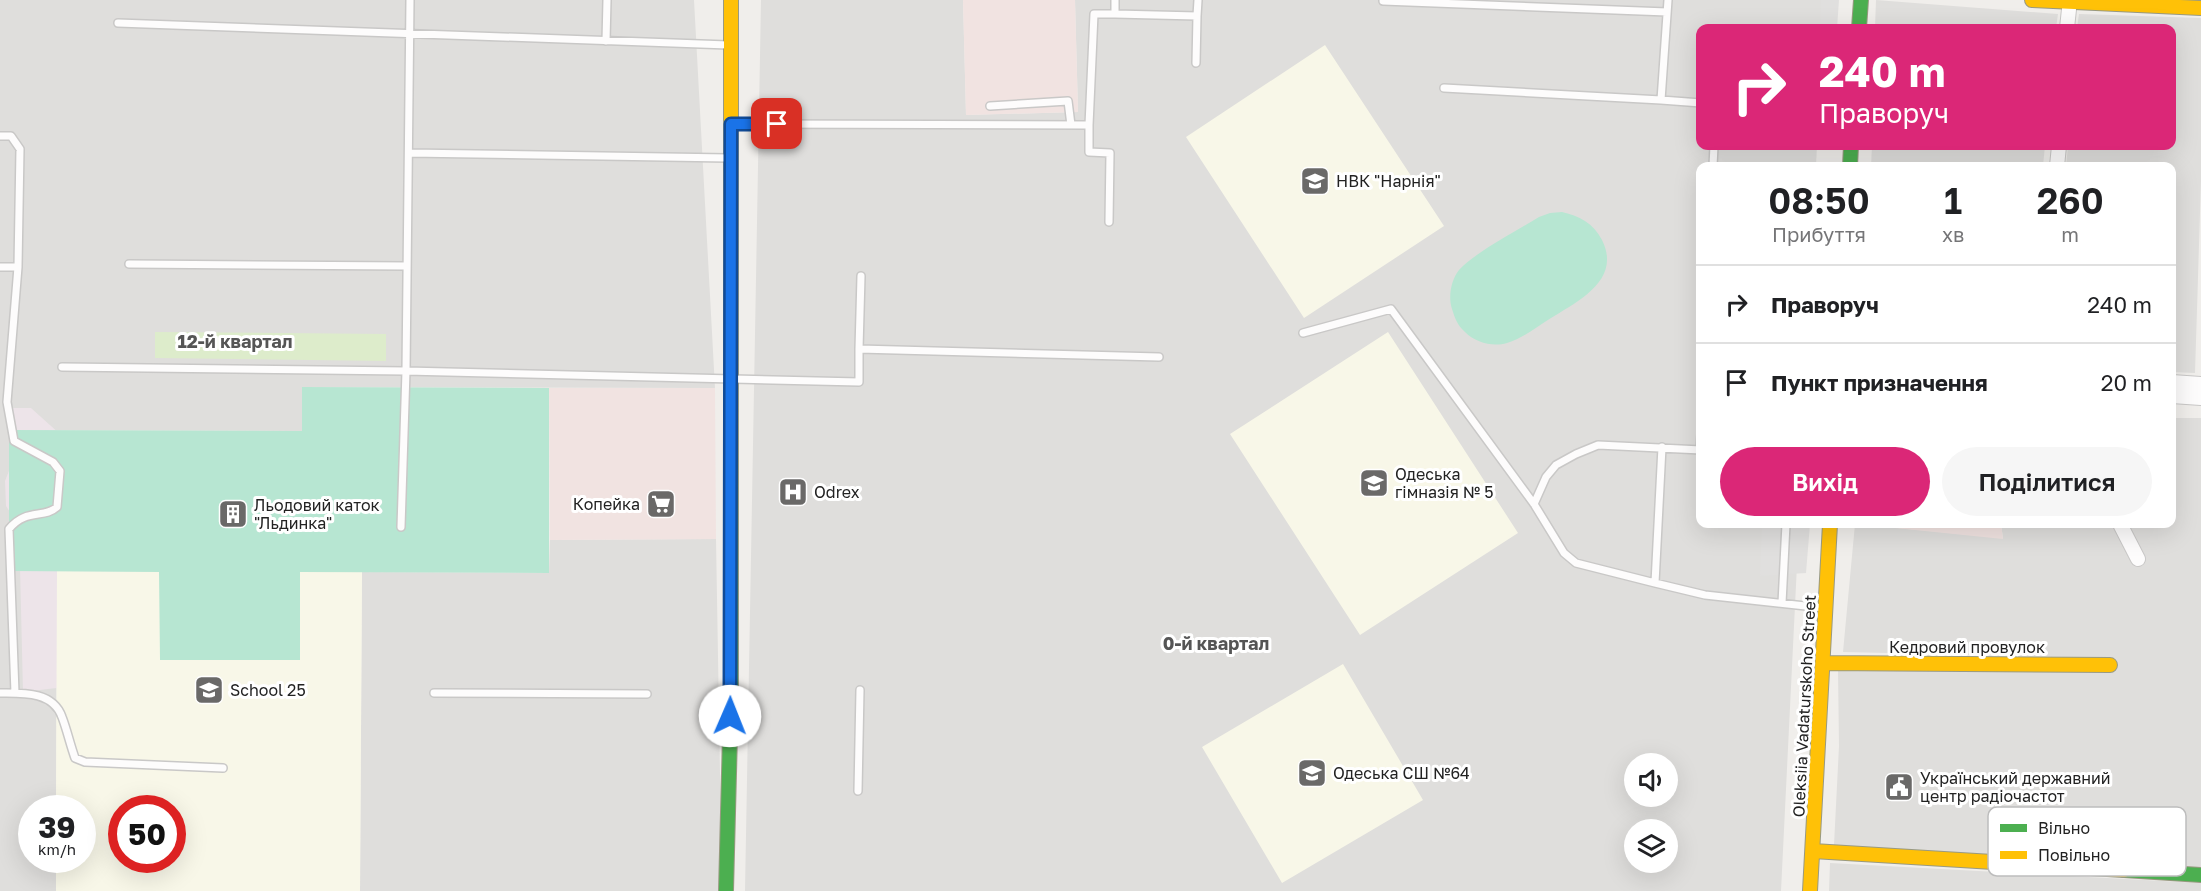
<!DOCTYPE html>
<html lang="uk">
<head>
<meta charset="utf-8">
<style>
	body { margin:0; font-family:"Golos Text",sans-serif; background:#f6f6f6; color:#202124; height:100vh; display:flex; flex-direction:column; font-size:22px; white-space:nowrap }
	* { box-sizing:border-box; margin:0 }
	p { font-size:20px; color:#757577 }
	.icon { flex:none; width:33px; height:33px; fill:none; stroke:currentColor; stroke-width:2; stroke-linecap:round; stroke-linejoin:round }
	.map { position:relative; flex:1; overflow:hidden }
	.panel { position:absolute; left:1696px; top:162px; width:480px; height:366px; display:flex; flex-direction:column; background:#fff; border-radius:12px; box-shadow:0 6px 24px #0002 }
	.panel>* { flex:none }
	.top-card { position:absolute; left:1696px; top:24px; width:480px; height:126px; border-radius:12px; box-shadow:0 6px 24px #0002; background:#db2777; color:#fff; overflow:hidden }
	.fabs { position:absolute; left:1624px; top:753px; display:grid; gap:12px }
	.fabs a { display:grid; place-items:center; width:54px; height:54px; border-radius:50%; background:#fff; box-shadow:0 6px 24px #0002; font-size:30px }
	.speed { position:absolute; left:18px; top:795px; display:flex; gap:12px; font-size:30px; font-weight:700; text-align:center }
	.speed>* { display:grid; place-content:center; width:78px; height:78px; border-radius:50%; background:#fff; box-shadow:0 6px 24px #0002; line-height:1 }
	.speed small { font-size:15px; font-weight:400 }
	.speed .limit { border:9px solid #d22; background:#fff; color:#111 }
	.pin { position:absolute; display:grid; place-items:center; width:51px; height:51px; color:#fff; margin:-26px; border-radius:12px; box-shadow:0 3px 9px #0006 }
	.me { position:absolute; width:66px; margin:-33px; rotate:1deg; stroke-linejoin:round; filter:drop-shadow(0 0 4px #0008) }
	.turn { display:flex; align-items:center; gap:21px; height:126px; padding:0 24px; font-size:27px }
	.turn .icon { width:78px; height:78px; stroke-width:2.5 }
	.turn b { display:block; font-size:42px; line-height:51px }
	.eta { display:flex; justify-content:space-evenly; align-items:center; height:102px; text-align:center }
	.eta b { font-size:36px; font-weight:600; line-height:42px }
	.action { display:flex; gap:12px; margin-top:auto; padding:12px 24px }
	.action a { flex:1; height:69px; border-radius:36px; background:#db2777; color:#fff; font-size:24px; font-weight:600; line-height:69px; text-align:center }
	.action a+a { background:#f6f6f6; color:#202124 }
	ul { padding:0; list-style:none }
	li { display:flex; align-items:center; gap:18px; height:78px; padding:0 24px; border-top:2px solid #e0e0e0 }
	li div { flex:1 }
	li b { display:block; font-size:22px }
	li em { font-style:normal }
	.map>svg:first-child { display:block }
	.residential { fill:#dfdedc; fill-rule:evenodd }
	.commercial { fill:#f1e3e1 }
	.industrial { fill:#ede4e9 }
	.education { fill:#f8f7e8; fill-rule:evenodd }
	.grass { fill:#ddeccb }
	.pitch { fill:#b7e6d2 }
	.parking { fill:#e0dfde }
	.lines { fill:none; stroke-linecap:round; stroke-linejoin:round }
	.lane-casing { stroke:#c9c8c7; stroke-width:10 }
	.street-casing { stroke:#c9c8c7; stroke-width:16 }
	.fast-casing { stroke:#999a82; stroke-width:16 }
	.slow-casing { stroke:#999a82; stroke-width:16 }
	.lane { stroke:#fdfcfc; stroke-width:7 }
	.street { stroke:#fdfcfc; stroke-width:14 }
	.fast { stroke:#4caf50; stroke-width:14 }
	.slow { stroke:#ffc107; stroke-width:14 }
	.route-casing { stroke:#114b97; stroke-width:15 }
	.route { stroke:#1a73e8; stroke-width:10 }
	.labels { text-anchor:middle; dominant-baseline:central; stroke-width:6; stroke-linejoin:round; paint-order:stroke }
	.poi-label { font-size:16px; fill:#222; stroke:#fff; text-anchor:start }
	.street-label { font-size:16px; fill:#222; stroke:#fff }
	.neighbourhood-label { font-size:18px; font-weight:bold; fill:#555; stroke:#fff }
	.key { fill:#fff; stroke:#bdbdbd; stroke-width:1.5 }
	.key-label { font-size:16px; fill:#222 }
</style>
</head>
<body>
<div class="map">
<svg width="2201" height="891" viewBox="0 0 2201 891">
	<rect width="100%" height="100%" fill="#f0eeeb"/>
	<!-- residential -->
	<path class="residential" d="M0 0H694L715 388 303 387 302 431 9 430V571H57L56 808H32V860H56V891H0Z
		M761 0H963L966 115 1078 112 1075 0H1824L1823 28H1701V146H1817L1816 166H1701V524H1799L1781 891H745ZM1635 764H1668V796H1635ZM1635 830H1668V862H1635Z
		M1876 0 2058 14 2056 28H1875Z
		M2079 14 2201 18V181L2195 373 2172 372V166H2066L2068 146H2172V28H2077Z
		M1872 146H2045L2043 166H1871Z
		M2172 418H2201V869L1834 845 1839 746 1838 670 2115 658 1843 652 1855 524 2003 538 2001 524H2172Z
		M716 539 722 891H360L362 572 549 573 550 540Z
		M1830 863 2201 883V891H1829Z"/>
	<!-- commercial -->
	<path class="commercial" d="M963 0H1075L1078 112 966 115Z
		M549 388H715L716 539 550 540Z
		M1876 524H2001L2003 539 1876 526Z"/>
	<!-- industrial -->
	<path class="industrial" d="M11 408H31L80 452 90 577 65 687 23 692 19 526 6 506 5 481 16 453Z"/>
	<!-- education -->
	<path class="education" d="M1325 45 1444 226 1304 318 1186 137Z
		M1388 332 1518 533 1360 635 1230 434Z
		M57 571 362 572 360 891H56V860H82V808H56ZM122 808H172V860H122Z
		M1343 664 1423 800 1282 883 1202 747Z"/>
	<!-- grass -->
	<path class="grass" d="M155 332 386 334V361L155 358Z"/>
	<!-- pitch -->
	<path class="pitch" d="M1562 212C1580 216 1593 223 1602 240 1622 280 1578 301 1551 318 1537 327 1523 338 1507 343 1493 347 1476 343 1465 332 1457 325 1455 318 1452 309 1448 297 1451 280 1459 270 1474 253 1518 230 1539 217L1550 213Z
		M302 387 549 388V573L300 572V660H160L159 572 9 571V430L302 431Z"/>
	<!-- parking -->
	<path class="parking" d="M1821 0H1839L1837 28H1820Z
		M1762 524H1810L1806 573 1760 576Z"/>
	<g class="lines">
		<!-- lane casing -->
		<g class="lane-casing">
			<path id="lane" d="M1668 0 1661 100 1701 103
				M1383 1 1667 12
				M1115 14 1197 16 1196 63
				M1197 16 1198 0
				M118 23 728 45
				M606 41 607 0
				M1444 88 1661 100
				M990 106 1068 101 1071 125
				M734 124 1089 125 1094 14H1115V0
				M1089 125V152L1110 153 1109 222
				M0 136H11L20 149 18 267 7 402 14 441 53 462 60 471 57 507C44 519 26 508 9 529L15 693
				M409 153 728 158
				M1713 166 1714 146
				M129 264 407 266
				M0 267H18
				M1303 333 1391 309 1534 504 1564 553 1576 563 1655 583
				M859 349 861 276
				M62 367 406 371 859 382V349L1159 357
				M1662 447 1655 583 1705 595 1824 608
				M1700 450 1701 434
				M1534 504 1546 477 1556 465 1576 454 1598 445 1701 450
				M401 527 406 371 410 0
				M1782 603 1786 524
				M0 693C22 693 53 691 62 717 67 730 70 744 75 758L85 762 223 768
				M434 693 647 694
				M858 791 860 690"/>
		</g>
		<!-- street casing -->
		<g class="street-casing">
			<path id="street" d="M2067 28 2070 0
				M2057 166 2059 146
				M2172 382 2201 384
				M2172 396 2201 398
				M2120 524 2138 559"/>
		</g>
		<!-- fast casing -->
		<g class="fast-casing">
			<path id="fast" d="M1859 28 1861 0
				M1850 166 1851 146
				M2124 870 2201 875
				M726 891 731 695V379"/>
		</g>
		<!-- slow casing -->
		<g class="slow-casing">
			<path id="slow" d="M731 0V379
				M2032 0 2201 8
				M1823 663 2110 665
				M1813 851 2124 870
				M1810 891 1830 524"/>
		</g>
		<!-- lane -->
		<use href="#lane" class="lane"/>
		<!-- street -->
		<use href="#street" class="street"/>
		<!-- fast -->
		<use href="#fast" class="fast"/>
		<!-- slow -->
		<use href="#slow" class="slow"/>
	</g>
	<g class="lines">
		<!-- route casing -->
		<g class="route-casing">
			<path id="route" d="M730 716 731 124H777"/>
		</g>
		<!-- route -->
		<use href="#route" class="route"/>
	</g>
	<!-- icons -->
	<defs>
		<g id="school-square" transform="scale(1.5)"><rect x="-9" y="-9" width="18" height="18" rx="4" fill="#6a6968" stroke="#fff"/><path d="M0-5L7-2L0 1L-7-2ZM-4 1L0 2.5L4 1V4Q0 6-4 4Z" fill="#fff"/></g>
		<g id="hospital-square" transform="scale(1.5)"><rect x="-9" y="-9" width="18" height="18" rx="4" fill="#6a6968" stroke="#fff"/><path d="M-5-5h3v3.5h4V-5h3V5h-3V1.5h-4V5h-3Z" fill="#fff"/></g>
		<g id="supermarket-square" transform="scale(1.5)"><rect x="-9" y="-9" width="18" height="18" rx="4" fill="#6a6968" stroke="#fff"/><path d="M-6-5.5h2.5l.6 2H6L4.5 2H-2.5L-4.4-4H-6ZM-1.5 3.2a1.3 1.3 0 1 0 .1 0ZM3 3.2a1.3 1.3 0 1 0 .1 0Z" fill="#fff"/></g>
		<g id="building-square" transform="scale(1.5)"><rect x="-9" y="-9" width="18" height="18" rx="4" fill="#6a6968" stroke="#fff"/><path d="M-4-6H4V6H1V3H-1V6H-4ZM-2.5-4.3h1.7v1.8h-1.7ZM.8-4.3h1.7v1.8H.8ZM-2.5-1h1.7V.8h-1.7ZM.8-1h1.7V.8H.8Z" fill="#fff"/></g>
		<g id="civic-square" transform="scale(1.5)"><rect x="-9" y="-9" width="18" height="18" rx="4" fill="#6a6968" stroke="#fff"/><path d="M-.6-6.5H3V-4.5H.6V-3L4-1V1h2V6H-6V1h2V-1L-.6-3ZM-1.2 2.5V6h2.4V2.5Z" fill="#fff"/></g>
	</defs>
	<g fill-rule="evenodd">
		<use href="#school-square" x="1315" y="181"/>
		<use href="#school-square" x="1374" y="483"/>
		<use href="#hospital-square" x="793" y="492"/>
		<use href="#supermarket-square" x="661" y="504"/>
		<use href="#building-square" x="233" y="514"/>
		<use href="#school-square" x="209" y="690"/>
		<use href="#school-square" x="1312" y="773"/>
		<use href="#civic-square" x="1899" y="787"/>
	</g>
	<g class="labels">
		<!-- poi labels -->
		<g class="poi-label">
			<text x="1336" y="181">НВК "Нарнія"</text>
			<text x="1395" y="474">Одеська<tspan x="1395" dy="18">гімназія № 5</tspan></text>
			<text x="814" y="492">Odrex</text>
			<text x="640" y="504" text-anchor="end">Копейка</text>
			<text x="254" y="505">Льодовий каток<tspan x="254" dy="18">"Льдинка"</tspan></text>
			<text x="230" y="690">School 25</text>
			<text x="1333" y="773">Одеська СШ №64</text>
			<text x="1920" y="778">Український державний<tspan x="1920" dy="18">центр радіочастот</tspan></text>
		</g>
		<!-- street labels -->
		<g class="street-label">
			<text x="1967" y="647">Кедровий провулок</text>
			<text transform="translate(1804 706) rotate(-87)">Oleksiia Vadaturskoho Street</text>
		</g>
		<!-- neighbourhood labels -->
		<g class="neighbourhood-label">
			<text x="235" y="341">12-й квартал</text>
			<text x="1216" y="643">0-й квартал</text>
		</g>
	</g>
	<!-- legend -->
	<rect x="1988" y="807" width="198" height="69" rx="9" class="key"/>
	<rect x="2000" y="824" width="27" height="8" fill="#4caf50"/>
	<rect x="2000" y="851" width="27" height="8" fill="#ffc107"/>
	<g class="key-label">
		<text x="2038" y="834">Вільно</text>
		<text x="2038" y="861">Повільно</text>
	</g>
</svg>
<div class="fabs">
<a><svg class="icon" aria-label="sound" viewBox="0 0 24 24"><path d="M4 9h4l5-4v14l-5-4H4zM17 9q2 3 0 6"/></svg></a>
<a><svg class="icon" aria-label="layers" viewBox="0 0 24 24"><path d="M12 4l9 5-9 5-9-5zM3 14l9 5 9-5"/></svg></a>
</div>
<div class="speed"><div>39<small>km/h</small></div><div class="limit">50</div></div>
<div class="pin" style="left:777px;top:124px;background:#d93025"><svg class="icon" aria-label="arrive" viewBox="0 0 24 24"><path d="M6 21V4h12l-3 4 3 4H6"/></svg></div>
<svg class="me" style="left:730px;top:716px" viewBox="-20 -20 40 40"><circle r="19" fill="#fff"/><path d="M0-13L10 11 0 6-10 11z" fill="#1a73e8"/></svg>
<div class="top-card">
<div class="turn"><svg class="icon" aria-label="right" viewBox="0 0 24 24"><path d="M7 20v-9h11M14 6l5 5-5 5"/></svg><div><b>240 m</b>Праворуч</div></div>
</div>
<section class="panel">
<div class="eta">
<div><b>08:50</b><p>Прибуття</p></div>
<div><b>1</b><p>хв</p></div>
<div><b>260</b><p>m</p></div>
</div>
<ul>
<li><svg class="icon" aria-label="right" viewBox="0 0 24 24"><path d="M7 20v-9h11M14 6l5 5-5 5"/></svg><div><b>Праворуч</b></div><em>240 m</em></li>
<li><svg class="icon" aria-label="arrive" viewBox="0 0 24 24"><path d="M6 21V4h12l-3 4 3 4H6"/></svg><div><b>Пункт призначення</b></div><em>20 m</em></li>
</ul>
<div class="action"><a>Вихід</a><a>Поділитися</a></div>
</section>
</div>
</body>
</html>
